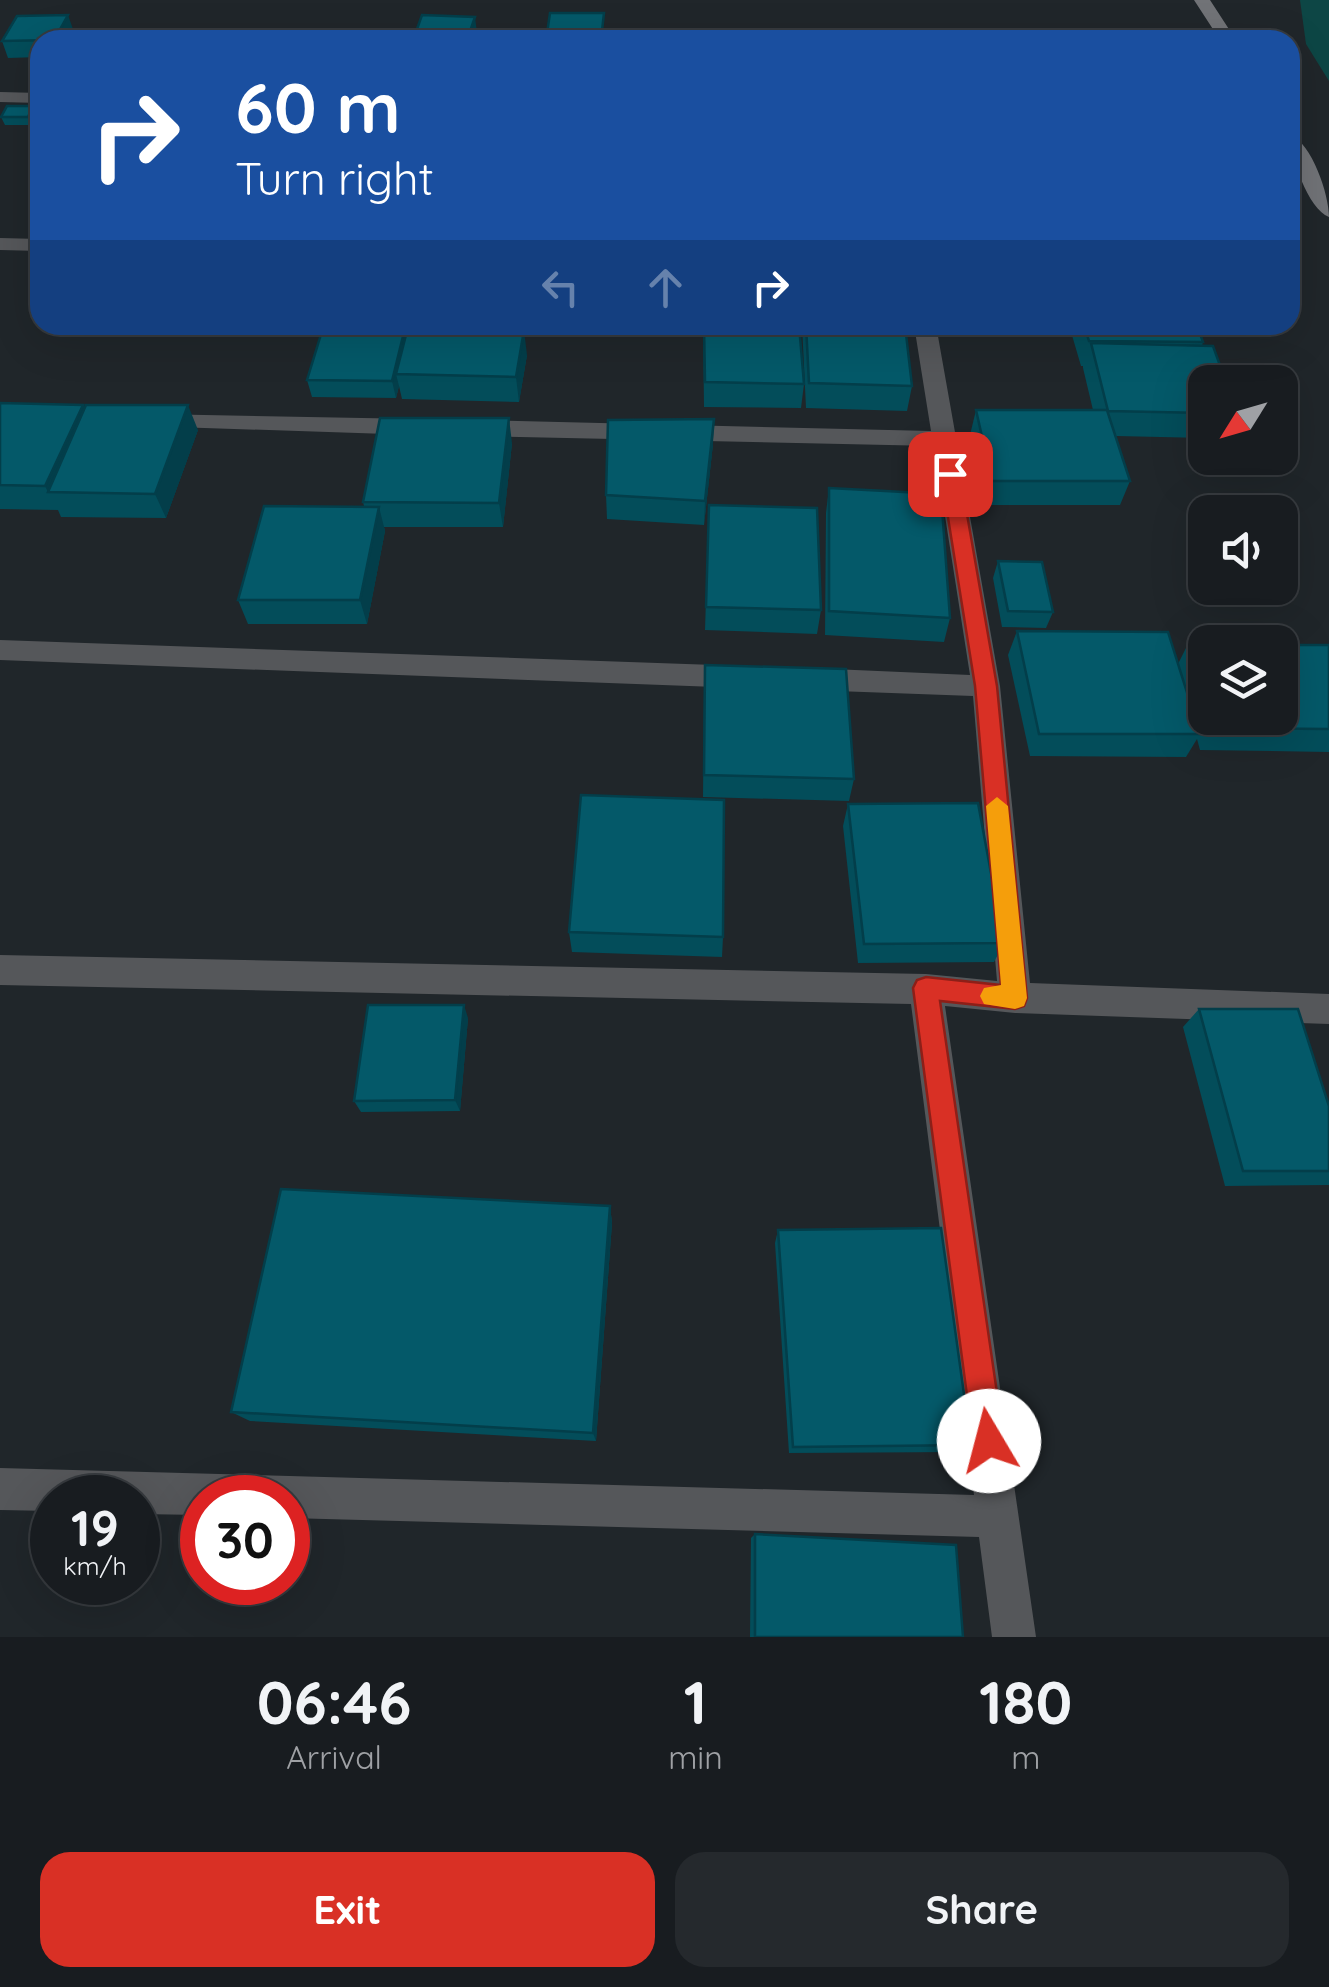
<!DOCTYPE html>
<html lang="en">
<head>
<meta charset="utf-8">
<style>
	body { margin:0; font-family:Quicksand,sans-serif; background:#25292d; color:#f1f3f6; height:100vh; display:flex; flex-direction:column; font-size:38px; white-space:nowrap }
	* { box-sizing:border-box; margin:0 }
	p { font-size:32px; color:#9fa1a5 }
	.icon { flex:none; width:55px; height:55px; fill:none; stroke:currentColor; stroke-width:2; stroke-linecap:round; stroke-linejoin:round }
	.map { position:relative; height:1637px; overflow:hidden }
	.sheet { display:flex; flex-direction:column; background:#181c20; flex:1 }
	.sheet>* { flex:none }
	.top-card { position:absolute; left:30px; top:30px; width:1270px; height:305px; border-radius:30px; box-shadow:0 10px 40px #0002,0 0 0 2px #363a3e; background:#1a4fa0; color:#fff; overflow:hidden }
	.needle { width:65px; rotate:233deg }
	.controls { position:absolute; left:1188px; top:365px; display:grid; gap:20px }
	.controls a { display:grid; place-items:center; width:110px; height:110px; border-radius:20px; background:#181c20; box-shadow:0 10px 40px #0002,0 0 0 2px #363a3e; font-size:50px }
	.speed { position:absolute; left:30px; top:1475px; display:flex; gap:20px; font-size:50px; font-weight:700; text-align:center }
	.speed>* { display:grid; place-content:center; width:130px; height:130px; border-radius:50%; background:#181c20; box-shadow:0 10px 40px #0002,0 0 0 2px #363a3e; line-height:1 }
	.speed small { font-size:25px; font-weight:400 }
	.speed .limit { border:15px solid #d22; background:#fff; color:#111 }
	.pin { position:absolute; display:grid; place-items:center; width:85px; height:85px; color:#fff; margin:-42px; border-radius:20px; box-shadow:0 5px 15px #0006 }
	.me { position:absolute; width:110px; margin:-55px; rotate:352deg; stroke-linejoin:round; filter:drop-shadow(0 0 8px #0008) }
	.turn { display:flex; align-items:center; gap:35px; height:210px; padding:0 40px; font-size:45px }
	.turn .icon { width:130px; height:130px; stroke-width:2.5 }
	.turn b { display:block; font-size:70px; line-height:85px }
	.lanes { display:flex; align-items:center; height:95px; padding:0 40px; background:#0003; justify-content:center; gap:50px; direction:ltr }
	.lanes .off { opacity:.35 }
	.eta { display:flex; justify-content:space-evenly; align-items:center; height:170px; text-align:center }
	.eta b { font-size:60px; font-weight:700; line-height:70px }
	.action { display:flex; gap:20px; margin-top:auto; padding:20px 40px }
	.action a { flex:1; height:115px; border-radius:30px; background:#d93025; color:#fff; font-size:40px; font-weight:700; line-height:115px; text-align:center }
	.action a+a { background:#25292d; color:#f1f3f6 }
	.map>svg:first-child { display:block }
	.water { fill:#0d4645 }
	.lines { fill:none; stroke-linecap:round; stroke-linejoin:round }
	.street { fill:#55575a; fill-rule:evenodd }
	.secondary { fill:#717377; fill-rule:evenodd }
	.wall { fill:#034d5a }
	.shaded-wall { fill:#033e4a }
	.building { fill:#045969; stroke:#033e4a; stroke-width:2.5 }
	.route { fill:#d93025; stroke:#8d1f18; stroke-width:2.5 }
	.slow { fill:#f59e0b }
</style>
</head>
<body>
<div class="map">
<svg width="1329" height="1637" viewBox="0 0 1329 1637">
	<rect width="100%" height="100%" fill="#20262a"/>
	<!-- water -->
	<path class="water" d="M1300 0H1329V81L1306 44Z"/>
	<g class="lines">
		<!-- street -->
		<path class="street" d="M0 92 40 93V103L0 102Z
			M0 238 40 239V251L0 250Z
			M914 325H936L1000 686 1030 983 1329 994V1024L1015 1013 945 1006 1036 1637H992L979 1537 288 1518V1498H202V1515L138 1514V1498H52V1511L0 1510V1468L974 1495 911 1004 0 985V955L926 974 997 981 973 696 809 690 799 686 795 679 799 672 809 668 970 675 934 446 473 436 461 428 473 420 931 431Z
			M153 414 417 419 429 427 417 435 145 426 141 421Z
			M0 640 743 666 753 670 757 677 753 684 743 688 0 660Z"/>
		<!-- secondary -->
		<path class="secondary" d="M1194 0H1210L1236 40H1220Z
			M1290 134C1312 144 1329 194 1329 217 1308 209 1290 156 1290 134Z"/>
	</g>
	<!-- wall -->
	<path class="wall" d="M74 32 70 40H40V57L8 58 2 41Z
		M33 106 37 115 31 125H5L1 117Z
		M703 325H799L804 384 801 408 704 407Z
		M802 325H905L912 386 907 411 806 408Z
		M1069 325H1197L1203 342 1202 346 1205 382V438L1116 436 1130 481 1120 505H985L970 435 976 410H1093L1083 368V366H1081Z
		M404 332 405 339 527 355 519 402 402 399 399 386 396 398 312 397 307 380Z
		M0 403 83 405 85 408 198 430 166 518 61 517 58 510 0 509Z
		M512 443 503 527H384L385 531 367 624H248L238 600 364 506 363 502Z
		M713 444 704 525 607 519 606 495Z
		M829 488 950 618 944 642 825 635 826 513Z
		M709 505 821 610 817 634 705 630Z
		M998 561 1053 612 1046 628 1002 627 993 578Z
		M1017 631 1178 664 1188 644H1205V718H1280L1329 645V752L1200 750 1197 739 1186 757 1030 756 1008 655Z
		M704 688 854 779 849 801 703 797Z
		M848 804 1004 943 994 962 858 963 843 826Z
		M569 932 723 937 722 957 572 952Z
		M1199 1009 1329 1106V1185L1225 1186 1183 1027Z
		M468 1018 460 1111 361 1112 354 1101Z
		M610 1206 612 1223 596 1441 250 1421 231 1412Z
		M778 1230 971 1445 961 1452 789 1453 775 1243Z
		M755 1534 963 1637H750L751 1538Z"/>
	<!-- shaded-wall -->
	<path class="shaded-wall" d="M68 15 74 32 70 40H54Z
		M475 17 477 33 474 40H467Z
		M33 106 37 115 31 125 28 117Z
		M524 330 527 355 519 402 516 377Z
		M404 332 407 349 396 374 399 386 396 398 392 381Z
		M83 405 95 429 48 492 45 486Z
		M188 405 198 430 166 518 155 494Z
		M509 418 512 443 503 527 499 503Z
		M714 419 713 444 704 525 705 501Z
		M379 507 385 531 367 624 360 600Z
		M464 1005 468 1018 460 1111 455 1100Z
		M610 1206 612 1223 596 1441 593 1433Z"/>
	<!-- building -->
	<path class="building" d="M550 13H604L601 40H546Z
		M68 15 54 40 2 41 17 16Z
		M422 15 475 17 467 40H413Z
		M682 38H725V40H682Z
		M7 106H33L28 117H1Z
		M704 325H799L804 384 705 382Z
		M806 325H905L912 386 809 383Z
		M1084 325H1197L1203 342 1089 341Z
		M408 327 524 330 516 377 396 374Z
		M322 331 404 332 392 381 307 380Z
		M1091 343 1213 346 1226 382H1205V413L1108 411Z
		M0 403 83 405 45 486 0 485Z
		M86 405H188L155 494 48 492Z
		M976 410H1107L1130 481H992Z
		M380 418H509L499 503 363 502Z
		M714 419 705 501 606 495 608 420Z
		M829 488 941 494 950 618 829 611Z
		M709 505 817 508 821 610 706 607Z
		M264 506 379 507 360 600H238Z
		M998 561 1042 562 1053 612 1008 611Z
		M1017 631 1168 632 1200 734H1039Z
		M1188 644H1205V699Z
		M1280 645H1329V729L1214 728 1211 718H1280Z
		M705 665 846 669 854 779 704 775Z
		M581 795 724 800 723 937 569 932Z
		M978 803 1004 943 864 944 848 804Z
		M368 1005H464L455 1100 354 1101Z
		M1199 1009H1298L1329 1106V1171H1243Z
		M281 1189 610 1206 593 1433 231 1412Z
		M941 1228 971 1445 793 1447 778 1230Z
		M755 1534 956 1545 963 1637H755Z"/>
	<!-- route -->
	<path class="route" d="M950 468 960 474 997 686 1027 998 1024 1006 1015 1009 940 1001 1004 1441 1000 1452 989 1457 978 1452 973 1441 913 988 917 980 926 977 1001 985 975 686 941 474Z"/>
	<!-- slow -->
	<path class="slow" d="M997 797 1008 806 1027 998 1024 1006 1015 1009 984 1004 980 996 984 988 1001 985 986 806Z"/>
</svg>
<div class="controls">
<a><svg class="needle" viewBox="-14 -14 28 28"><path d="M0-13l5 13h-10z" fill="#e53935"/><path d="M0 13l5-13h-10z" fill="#9fa1a5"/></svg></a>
<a><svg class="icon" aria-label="sound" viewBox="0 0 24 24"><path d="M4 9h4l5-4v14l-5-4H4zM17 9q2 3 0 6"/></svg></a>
<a><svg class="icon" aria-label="layers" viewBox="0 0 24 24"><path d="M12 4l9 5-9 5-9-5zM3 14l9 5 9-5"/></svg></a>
</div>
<div class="speed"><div>19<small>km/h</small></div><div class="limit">30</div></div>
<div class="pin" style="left:950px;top:474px;background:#d93025"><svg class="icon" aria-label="arrive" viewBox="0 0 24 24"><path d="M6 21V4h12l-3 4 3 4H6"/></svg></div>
<svg class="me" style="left:989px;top:1441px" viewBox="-20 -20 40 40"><circle r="19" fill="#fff"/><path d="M0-13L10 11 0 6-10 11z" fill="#d93025"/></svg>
<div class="top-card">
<div class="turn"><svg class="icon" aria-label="right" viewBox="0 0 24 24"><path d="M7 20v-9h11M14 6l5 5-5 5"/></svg><div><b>60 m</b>Turn right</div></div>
<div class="lanes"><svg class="icon off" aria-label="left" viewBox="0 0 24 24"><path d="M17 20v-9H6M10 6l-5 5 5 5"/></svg><svg class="icon off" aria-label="ahead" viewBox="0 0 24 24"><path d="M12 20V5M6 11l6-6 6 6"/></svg><svg class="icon" aria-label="right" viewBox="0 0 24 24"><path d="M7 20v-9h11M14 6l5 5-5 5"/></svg></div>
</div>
</div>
<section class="sheet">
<div class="eta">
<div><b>06:46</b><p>Arrival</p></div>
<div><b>1</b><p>min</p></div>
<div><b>180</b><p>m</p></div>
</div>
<div class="action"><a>Exit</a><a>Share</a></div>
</section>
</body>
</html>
